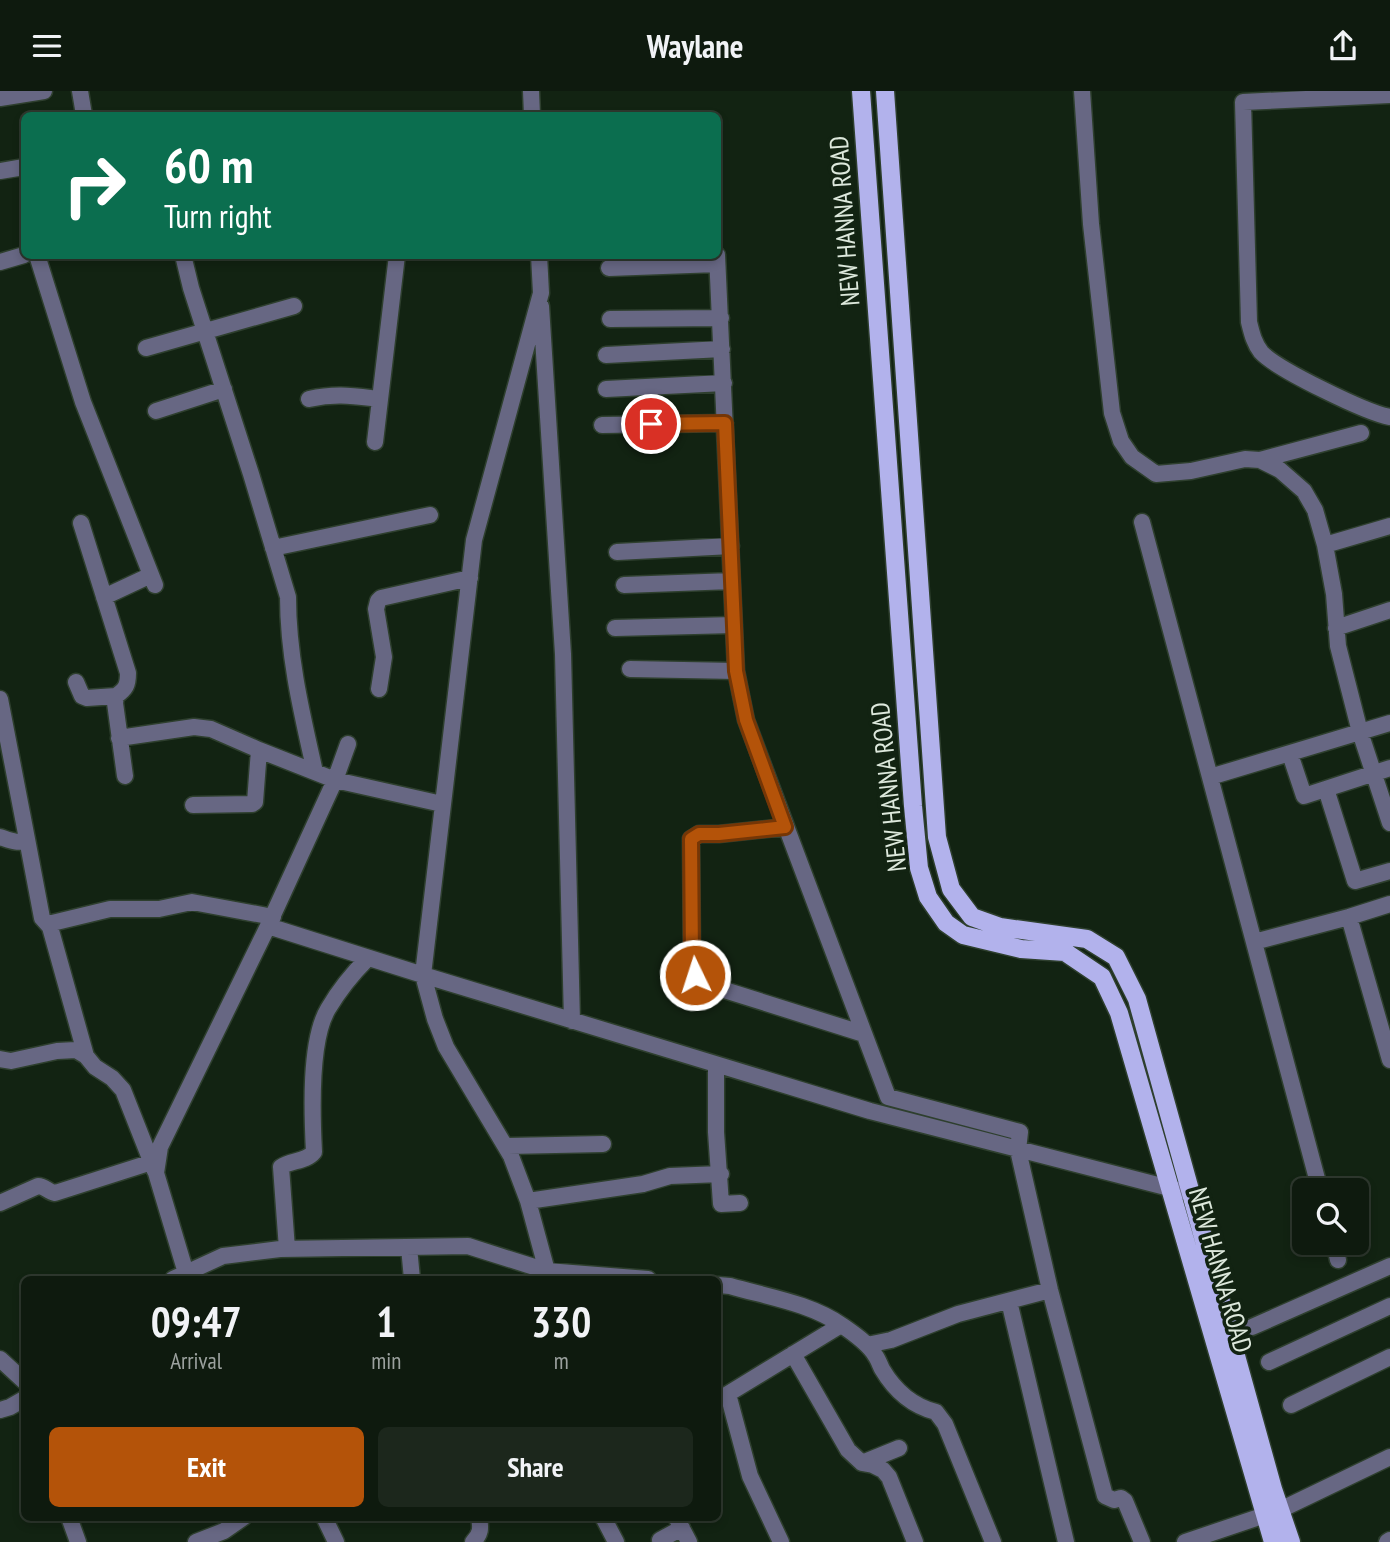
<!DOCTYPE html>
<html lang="en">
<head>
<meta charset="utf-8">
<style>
	body { margin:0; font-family:"PT Sans Narrow",sans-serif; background:#1c271c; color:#f1f3f6; height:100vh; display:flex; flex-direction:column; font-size:26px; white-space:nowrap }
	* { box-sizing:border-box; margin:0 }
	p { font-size:23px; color:#9ba19e }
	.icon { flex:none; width:38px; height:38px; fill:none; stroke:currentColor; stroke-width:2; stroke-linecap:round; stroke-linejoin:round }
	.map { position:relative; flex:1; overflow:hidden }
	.drawer { position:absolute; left:21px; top:1185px; width:700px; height:245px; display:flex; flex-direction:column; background:#0e1a0e; border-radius:10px; box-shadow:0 4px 10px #0003,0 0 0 2px #2e382e }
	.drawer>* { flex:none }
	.banner { position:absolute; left:21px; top:21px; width:700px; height:147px; border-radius:10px; box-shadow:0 4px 10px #0003,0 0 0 2px #2e382e; background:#0b6e4f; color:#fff; overflow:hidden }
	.tools { position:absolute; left:1292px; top:1087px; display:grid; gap:14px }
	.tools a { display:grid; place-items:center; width:77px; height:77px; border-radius:10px; background:#0e1a0e; box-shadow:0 4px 10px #0003,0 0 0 2px #2e382e; font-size:35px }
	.pin { position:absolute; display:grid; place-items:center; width:60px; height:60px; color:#fff; margin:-30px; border:4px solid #fff; border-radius:50%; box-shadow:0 2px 7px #0007 }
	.me { position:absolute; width:77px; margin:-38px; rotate:356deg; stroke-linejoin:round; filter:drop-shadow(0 0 5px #0008) }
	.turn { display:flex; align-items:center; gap:24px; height:147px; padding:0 28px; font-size:32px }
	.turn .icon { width:91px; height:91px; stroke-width:2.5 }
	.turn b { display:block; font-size:49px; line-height:60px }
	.eta { display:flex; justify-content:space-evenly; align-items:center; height:119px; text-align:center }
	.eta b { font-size:42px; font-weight:800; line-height:49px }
	.action { display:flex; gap:14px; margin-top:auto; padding:14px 28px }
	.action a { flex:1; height:80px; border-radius:10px; background:#b45309; color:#fff; font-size:28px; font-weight:800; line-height:80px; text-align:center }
	.action a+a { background:#1c271c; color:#f1f3f6 }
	header { display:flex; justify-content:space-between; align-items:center; height:91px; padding:0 28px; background:#0e1a0e; font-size:32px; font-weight:800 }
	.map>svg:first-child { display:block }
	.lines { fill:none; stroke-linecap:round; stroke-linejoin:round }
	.minor-casing { stroke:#2e3f2e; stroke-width:19 }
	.major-casing { stroke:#2e3f2e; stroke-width:21 }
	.minor { stroke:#676783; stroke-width:16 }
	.major { stroke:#b2b2ec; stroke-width:18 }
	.route-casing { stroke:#753606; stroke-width:18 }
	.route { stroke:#b45309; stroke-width:12 }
	.labels { text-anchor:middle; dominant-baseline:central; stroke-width:7; stroke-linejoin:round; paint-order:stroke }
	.street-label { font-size:26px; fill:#dde8dc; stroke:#122312 }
</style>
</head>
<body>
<header><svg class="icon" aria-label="menu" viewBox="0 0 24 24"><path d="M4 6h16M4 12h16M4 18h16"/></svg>Waylane<svg class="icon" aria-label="share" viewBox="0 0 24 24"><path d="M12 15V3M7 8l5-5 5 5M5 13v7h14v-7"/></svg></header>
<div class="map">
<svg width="1390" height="1451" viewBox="0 0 1390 1451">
	<rect width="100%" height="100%" fill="#122312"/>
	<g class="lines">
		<!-- minor casing -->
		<g class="minor-casing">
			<path id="minor" d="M80 0 84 24
				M531 0 532 24
				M1082 0 1091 133 1112 322 1121 350 1132 366 1156 383 1191 380 1245 368 1260 369 1280 379 1304 400 1315 419 1325 454 1334 503 1338 555 1360 641 1390 732
				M1390 4 1243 11 1249 231C1252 243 1254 252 1261 261 1276 278 1367 322 1390 326
				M0 7 44 0
				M0 80 24 76
				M37 164 83 311 155 494
				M183 164 191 197 251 383 288 506C288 566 302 623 315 681
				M539 164 541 202 474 449 423 884 870 1020 1181 1100
				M717 164 736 580 746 629 888 1006 1020 1041 1018 1059 1050 1199 1105 1405 1114 1409 1121 1407 1125 1410 1142 1451
				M0 171 24 164
				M609 177 717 173
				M541 215 563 563 572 930
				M610 228 721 227
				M146 257 294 215
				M606 264 722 258
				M606 298 724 292
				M309 308C336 302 353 305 380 308
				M156 320 224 298
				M602 334 725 332
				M375 351 397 164
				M1260 369 1361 342
				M1142 431 1320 1099
				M81 432 128 582C128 594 126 598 116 605L115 612 125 685
				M1325 454 1390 435
				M273 457 430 424
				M617 461 731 455
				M624 494 732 490
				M104 506 151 484
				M615 537 734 534
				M1336 537 1390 519
				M630 578 736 580
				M76 591 82 605 87 607 116 605
				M379 598 384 566 376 518 378 510 381 507 470 487
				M0 608 27 748C19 754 9 749 0 746
				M119 647 194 636 211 638 259 659 335 689 442 713
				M1290 663 1304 705 1390 677
				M1210 686 1390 632
				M1326 698 1355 790 1390 780
				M193 714 252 713 255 711 259 659
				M785 736 719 743H699L691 748 692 869 695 884 699 891 864 943
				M27 748 42 827 50 836 86 965
				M1349 826 1390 969
				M48 833 110 818H159L192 811 273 826
				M268 835 423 884 435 928 446 956 511 1065 528 1110 547 1180
				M1254 851 1349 826 1390 813
				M0 968 11 970 57 960 76 959 86 965 95 976 112 987 123 999 155 1080
				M716 974V1041L721 1113 740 1112
				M506 1055 603 1053
				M528 1110 643 1093 670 1085 721 1083
				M0 1112 38 1095C45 1095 48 1101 55 1102L152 1071
				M1334 1152 1338 1169
				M409 1156 412 1188
				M287 1158 281 1076C291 1069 306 1071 314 1061 312 1023 309 950 328 918 338 901 354 881 368 867
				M186 1182 156 1082 160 1056 268 835 335 689 348 653
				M173 1188 223 1165 280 1158 468 1155 547 1180 648 1188
				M718 1194 730 1195C768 1206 810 1212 843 1235 854 1243 868 1252 875 1264 878 1268 880 1274 882 1278 895 1300 912 1315 936 1321L945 1333 993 1451
				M1009 1210 1066 1451
				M1252 1236 1390 1175
				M867 1254 891 1249 958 1223 1050 1199
				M793 1263 848 1359 862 1372 873 1374 883 1379 889 1386 915 1451
				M0 1268 24 1290
				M1269 1271 1390 1215
				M728 1303 750 1385 781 1451
				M718 1309 841 1234
				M1291 1314 1390 1266
				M0 1319 10 1316 24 1308
				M862 1372 899 1357
				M69 1426 78 1451
				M324 1426 336 1451
				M603 1426 616 1451
				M676 1426 689 1451
				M660 1449 682 1437
				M196 1451 224 1440 244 1426
				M473 1451C481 1443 481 1437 479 1426
				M1185 1451 1280 1419 1390 1366
				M1387 1451 1390 1449"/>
		</g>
		<!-- major casing -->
		<g class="major-casing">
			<path id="major" d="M861 0 913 715 919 777 928 806 946 832 963 844 1021 858 1065 861 1102 886 1119 922 1273 1451
				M885 0 937 746 951 798 972 826 1000 836 1087 848 1116 866 1137 908 1273 1398 1291 1451"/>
		</g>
		<!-- minor -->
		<use href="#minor" class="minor"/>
		<!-- major -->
		<use href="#major" class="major"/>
	</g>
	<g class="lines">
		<!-- route casing -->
		<g class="route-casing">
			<path id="route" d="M651 333 725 332 736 580 746 629 785 736 719 743H699L691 748 692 869 695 884"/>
		</g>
		<!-- route -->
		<use href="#route" class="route"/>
	</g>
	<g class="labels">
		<!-- street labels -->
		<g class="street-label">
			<text transform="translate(844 130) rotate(-94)">NEW HANNA ROAD</text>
			<text transform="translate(888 696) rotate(-96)">NEW HANNA ROAD</text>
			<text transform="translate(1221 1179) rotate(74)">NEW HANNA ROAD</text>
		</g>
	</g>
</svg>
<div class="tools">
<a><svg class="icon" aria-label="search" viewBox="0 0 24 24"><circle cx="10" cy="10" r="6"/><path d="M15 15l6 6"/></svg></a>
</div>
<div class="pin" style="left:651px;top:333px;background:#d93025"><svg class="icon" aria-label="arrive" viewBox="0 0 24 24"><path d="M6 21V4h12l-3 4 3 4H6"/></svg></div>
<svg class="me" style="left:695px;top:884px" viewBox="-20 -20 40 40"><circle r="17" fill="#b45309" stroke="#fff" stroke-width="3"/><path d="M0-11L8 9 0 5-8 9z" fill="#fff"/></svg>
<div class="banner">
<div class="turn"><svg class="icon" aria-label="right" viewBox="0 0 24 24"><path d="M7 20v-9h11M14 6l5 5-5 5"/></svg><div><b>60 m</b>Turn right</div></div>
</div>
<section class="drawer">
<div class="eta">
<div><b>09:47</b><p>Arrival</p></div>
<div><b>1</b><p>min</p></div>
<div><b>330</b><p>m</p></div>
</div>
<div class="action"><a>Exit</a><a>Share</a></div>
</section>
</div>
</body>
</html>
